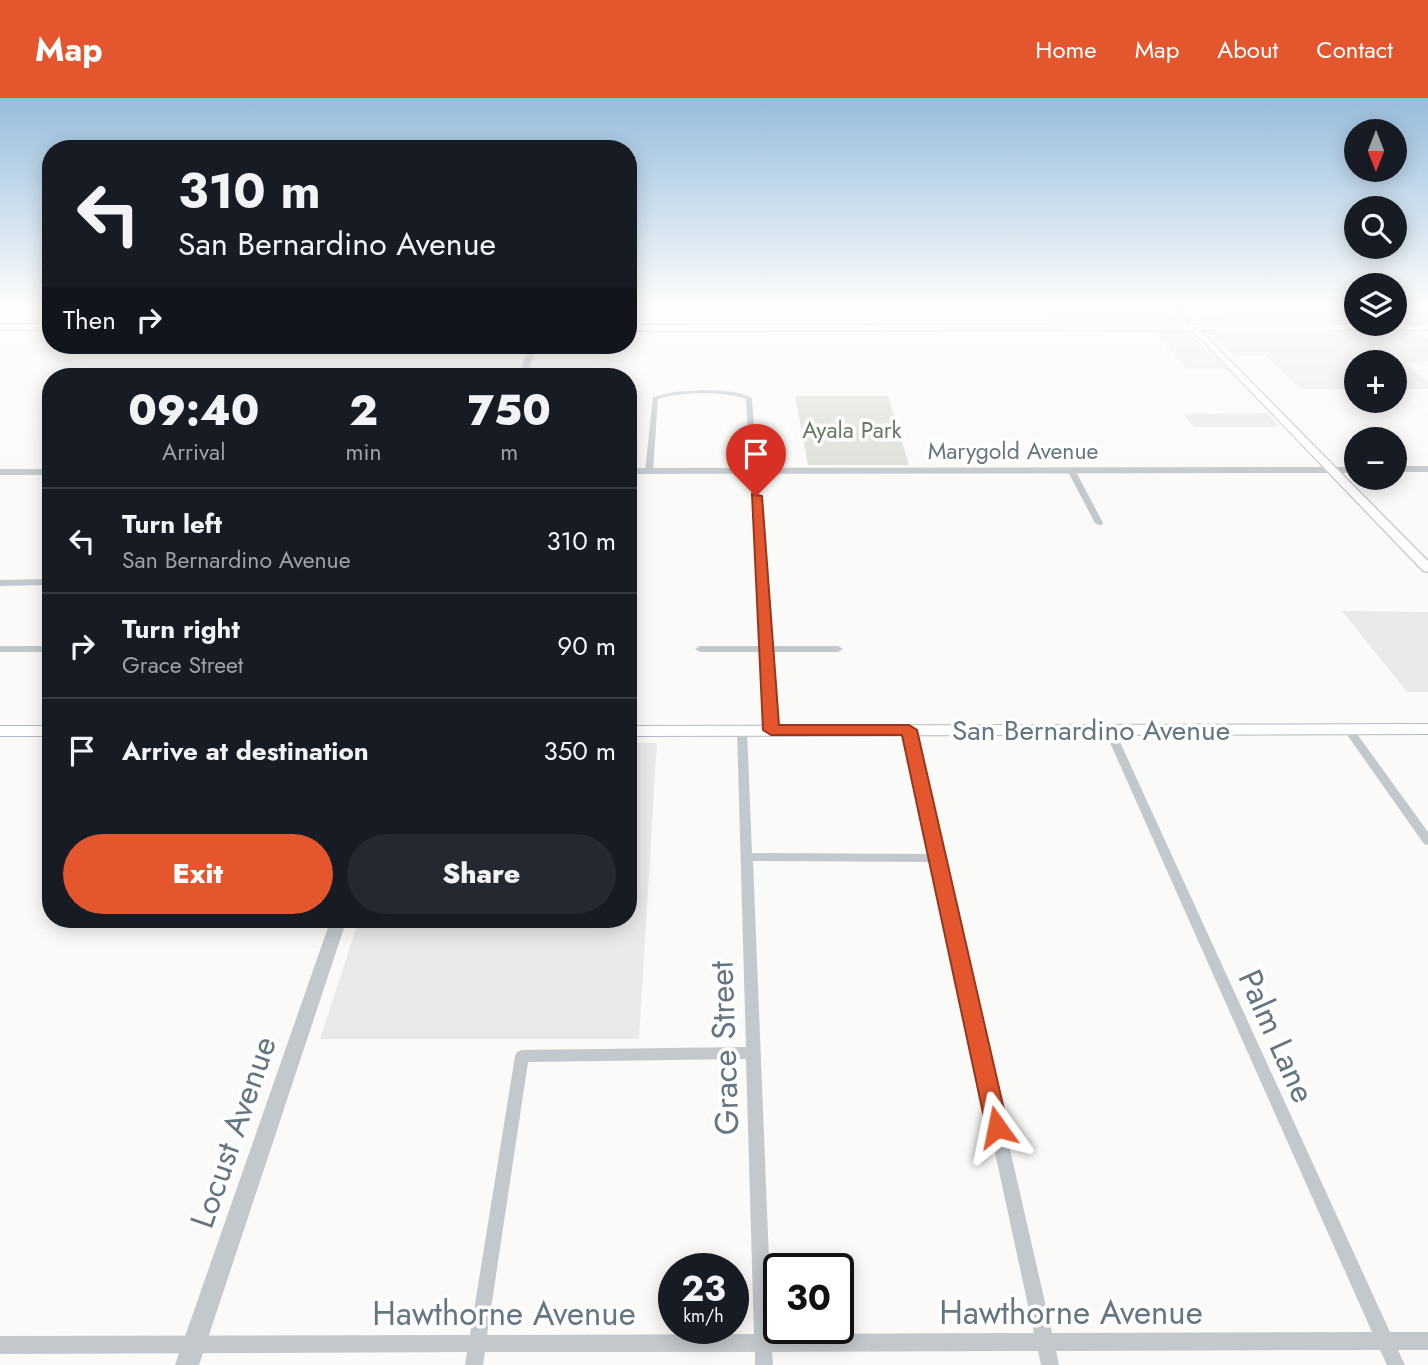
<!DOCTYPE html>
<html lang="en">
<head>
<meta charset="utf-8">
<style>
	body { margin:0; font-family:Jost,sans-serif; background:#242831; color:#f1f3f6; height:100vh; display:flex; flex-direction:column; font-size:26px; white-space:nowrap }
	* { box-sizing:border-box; margin:0 }
	p { font-size:23px; color:#9ea1a6 }
	.icon { flex:none; width:38px; height:38px; fill:none; stroke:currentColor; stroke-width:2; stroke-linecap:round; stroke-linejoin:round }
	.map { position:relative; flex:1; overflow:hidden }
	.details { position:absolute; left:42px; top:270px; width:595px; height:560px; display:flex; flex-direction:column; background:#171b24; border-radius:28px; box-shadow:0 4px 18px #0003 }
	.details>* { flex:none }
	.top-card { position:absolute; left:42px; top:42px; width:595px; height:214px; border-radius:28px; box-shadow:0 4px 18px #0003; background:#171b24; color:#f1f3f6; overflow:hidden }
	.needle { width:46px; rotate:180deg }
	.tools { position:absolute; left:1344px; top:21px; display:grid; gap:14px }
	.tools a { display:grid; place-items:center; width:63px; height:63px; border-radius:50%; background:#171b24; box-shadow:0 4px 18px #0003; font-size:35px }
	.speed { position:absolute; left:658px; top:1155px; display:flex; gap:14px; font-size:35px; font-weight:700; text-align:center }
	.speed>* { display:grid; place-content:center; width:91px; height:91px; border-radius:50%; background:#171b24; box-shadow:0 4px 18px #0003; line-height:1 }
	.speed small { font-size:18px; font-weight:400 }
	.speed .limit { border:4px solid #111; border-radius:10px; background:#fff; color:#111 }
	.pin { position:absolute; display:grid; place-items:center; width:60px; height:60px; color:#fff; margin:-72px -30px; border-radius:50% 50% 50% 0; rotate:-45deg; box-shadow:0 0 7px #0007 }
	.pin .icon { rotate:45deg }
	.me { position:absolute; width:77px; margin:-38px; rotate:348deg; stroke-linejoin:round; filter:drop-shadow(0 0 5px #0008) }
	.turn { display:flex; align-items:center; gap:24px; height:147px; padding:0 21px; font-size:32px }
	.turn .icon { width:91px; height:91px; stroke-width:2.5 }
	.turn b { display:block; font-size:49px; line-height:60px }
	.then { display:flex; align-items:center; height:66px; padding:0 21px; background:#0003; gap:14px; font-size:26px }
	.eta { display:flex; justify-content:space-evenly; align-items:center; height:119px; text-align:center }
	.eta b { font-size:42px; font-weight:800; line-height:49px }
	.action { display:flex; gap:14px; margin-top:auto; padding:14px 21px }
	.action a { flex:1; height:80px; border-radius:42px; background:#e4572e; color:#fff; font-size:28px; font-weight:800; line-height:80px; text-align:center }
	.action a+a { background:#242831; color:#f1f3f6 }
	ul { padding:0; list-style:none }
	li { display:flex; align-items:center; gap:21px; height:105px; padding:0 21px; border-top:2px solid #363941 }
	li div { flex:1 }
	li b { display:block; font-size:26px }
	li em { font-style:normal }
	header { display:flex; align-items:center; gap:42px; box-sizing:border-box; height:98px; padding:0 35px; background:#e4572e; color:#fff }
	header strong { font-size:33px }
	nav { display:flex; gap:38px; margin-inline-start:auto; font-size:24px }
	.map>svg:first-child { display:block }
	.built { fill:#e8e9e9 }
	.green { fill:#dadfd7 }
	.lines { fill:none; stroke-linecap:round; stroke-linejoin:round }
	.secondary-casing { stroke:#b3babf; stroke-width:2 }
	.primary-casing { stroke:#b5babe; stroke-width:2 }
	.minor { fill:#c3c8cc; fill-rule:evenodd }
	.tertiary { fill:#c3c8cc; fill-rule:evenodd }
	.secondary { fill:#fff; fill-rule:evenodd }
	.primary { fill:#fff; fill-rule:evenodd }
	.route { fill:#e4572e; stroke:#94391e; stroke-width:2 }
	.labels { text-anchor:middle; dominant-baseline:central; stroke-width:7; stroke-linejoin:round; paint-order:stroke }
	.far-park-label { font-size:23px; fill:#687a64; stroke:#fff }
	.far-street-label { font-size:23px; fill:#657683; stroke:#fff }
	.street-label { font-size:28px; fill:#657683; stroke:#fff }
	.near-street-label { font-size:33px; fill:#657683; stroke:#fff }
</style>
</head>
<body>
<header>
<strong>Map</strong>
<nav><a>Home</a><a>Map</a><a>About</a><a>Contact</a></nav>
</header>
<div class="map">
<svg width="1428" height="1267" viewBox="0 0 1428 1267">
	<rect width="100%" height="100%" fill="#fafaf8"/>
	<!-- built -->
	<path class="built" d="M1037 209H1166L1179 224 1048 225Z
		M1220 209H1356V224H1205L1194 217 1227 216Z
		M1395 209H1428V224H1395Z
		M1155 234H1187L1227 271H1186Z
		M1416 234 1428 242V264L1404 265 1428 284V291H1395V264H1356V291H1301L1265 257H1234L1212 235Z
		M1267 315 1280 329H1194L1183 316Z
		M1342 513 1428 514V594H1407Z
		M628 645H657L639 941H320L359 821H628Z"/>
	<!-- green -->
	<path class="green" d="M795 298H888L909 367H808Z"/>
	<g class="lines">
		<!-- secondary casing -->
		<g class="secondary-casing">
			<path id="secondary" d="M1194 226 1428 463V474L1423 473 1191 231 1190 229Z
				M1428 626V636L628 638V628Z
				M0 628H51V638H0Z"/>
		</g>
		<!-- primary casing -->
		<g class="primary-casing">
			<path id="primary" d="M0 226H51V232H0Z
				M1428 226V232L628 233V227Z"/>
		</g>
		<!-- minor -->
		<path class="minor" d="M1171 209H1177L1196 228V230H1192Z
			M703 292C719 293 738 292 752 300L770 548H838L843 551 838 554H771L776 632 771 635 766 632 761 554H700L695 551 700 548H761L746 301C723 293 681 294 658 301L653 373 649 375 645 373 653 299 674 294Z
			M1068 370 1075 372 1103 425 1102 427H1099L1095 425 1067 372Z
			M51 481V487L0 488V482Z
			M0 548H51V554H0Z
			M1109 628 1114 631 1390 1234H1428V1252H1398L1405 1267H1387L1380 1252 1056 1253 1059 1267H1041L1038 1253 772 1254 773 1267H755V1254H485L483 1267H465L467 1254 0 1256V1238L470 1237 515 958 517 954 522 952 746 949 737 632 742 629 747 632 752 755 931 756 904 632 909 629 914 632 1052 1235 1372 1234 1104 631ZM753 763 932 764 1034 1235 772 1236ZM746 961 754 1236 487 1237 528 964Z
			M1348 628 1352 629 1428 734V747L1424 746 1343 631Z"/>
		<!-- tertiary -->
		<path class="tertiary" d="M529 247H537L527 278H519Z
			M1395 368H1428V374H1395Z
			M1356 369V375L628 376V370Z
			M0 371H51V377H0Z
			M331 821H347L199 1267H175Z"/>
		<!-- secondary -->
		<use href="#secondary" class="secondary"/>
		<!-- primary -->
		<use href="#primary" class="primary"/>
	</g>
	<!-- sky -->
	<linearGradient id="sky" x2="0" y2="1"><stop stop-color="#96bcdc"/><stop offset="0.54" stop-color="#fdfdfc"/><stop offset="1" stop-color="#fdfdfc" stop-opacity="0"/></linearGradient>
	<rect width="1428" height="386" fill="url(#sky)"/>
	<!-- route -->
	<path class="route" d="M752 396 762 398 779 627H909L917 632 1008 1029 1005 1036 997 1039 989 1036 986 1029 902 637H771L763 632Z"/>
	<g class="labels">
		<!-- far-park labels -->
		<g class="far-park-label">
			<text x="852" y="332">Ayala Park</text>
		</g>
		<!-- far-street labels -->
		<g class="far-street-label">
			<text x="1013" y="353">Marygold Avenue</text>
		</g>
		<!-- street labels -->
		<g class="street-label">
			<text x="1091" y="632">San Bernardino Avenue</text>
		</g>
		<!-- near-street labels -->
		<g class="near-street-label">
			<text transform="translate(1277 938) rotate(66)">Palm Lane</text>
			<text transform="translate(724 950) rotate(-92)">Grace Street</text>
			<text transform="translate(233 1034) rotate(-71)">Locust Avenue</text>
			<text x="1071" y="1214">Hawthorne Avenue</text>
			<text x="504" y="1215">Hawthorne Avenue</text>
		</g>
	</g>
</svg>
<div class="tools">
<a><svg class="needle" viewBox="-14 -14 28 28"><path d="M0-13l5 13h-10z" fill="#e53935"/><path d="M0 13l5-13h-10z" fill="#9ea1a6"/></svg></a>
<a><svg class="icon" aria-label="search" viewBox="0 0 24 24"><circle cx="10" cy="10" r="6"/><path d="M15 15l6 6"/></svg></a>
<a><svg class="icon" aria-label="layers" viewBox="0 0 24 24"><path d="M12 4l9 5-9 5-9-5zM3 14l9 5 9-5"/></svg></a>
<a>+</a>
<a>−</a>
</div>
<div class="speed"><div>23<small>km/h</small></div><div class="limit">30</div></div>
<div class="pin" style="left:756px;top:398px;background:#d93025"><svg class="icon" aria-label="arrive" viewBox="0 0 24 24"><path d="M6 21V4h12l-3 4 3 4H6"/></svg></div>
<svg class="me" style="left:997px;top:1029px" viewBox="-20 -20 40 40"><path d="M0-17L14 15 0 8-14 15z" fill="#e4572e" stroke="#fff" stroke-width="4"/></svg>
<div class="top-card">
<div class="turn"><svg class="icon" aria-label="left" viewBox="0 0 24 24"><path d="M17 20v-9H6M10 6l-5 5 5 5"/></svg><div><b>310 m</b>San Bernardino Avenue</div></div>
<div class="then">Then<svg class="icon" aria-label="right" viewBox="0 0 24 24"><path d="M7 20v-9h11M14 6l5 5-5 5"/></svg></div>
</div>
<section class="details">
<div class="eta">
<div><b>09:40</b><p>Arrival</p></div>
<div><b>2</b><p>min</p></div>
<div><b>750</b><p>m</p></div>
</div>
<ul>
<li><svg class="icon" aria-label="left" viewBox="0 0 24 24"><path d="M17 20v-9H6M10 6l-5 5 5 5"/></svg><div><b>Turn left</b><p>San Bernardino Avenue</p></div><em>310 m</em></li>
<li><svg class="icon" aria-label="right" viewBox="0 0 24 24"><path d="M7 20v-9h11M14 6l5 5-5 5"/></svg><div><b>Turn right</b><p>Grace Street</p></div><em>90 m</em></li>
<li><svg class="icon" aria-label="arrive" viewBox="0 0 24 24"><path d="M6 21V4h12l-3 4 3 4H6"/></svg><div><b>Arrive at destination</b></div><em>350 m</em></li>
</ul>
<div class="action"><a>Exit</a><a>Share</a></div>
</section>
</div>
</body>
</html>
